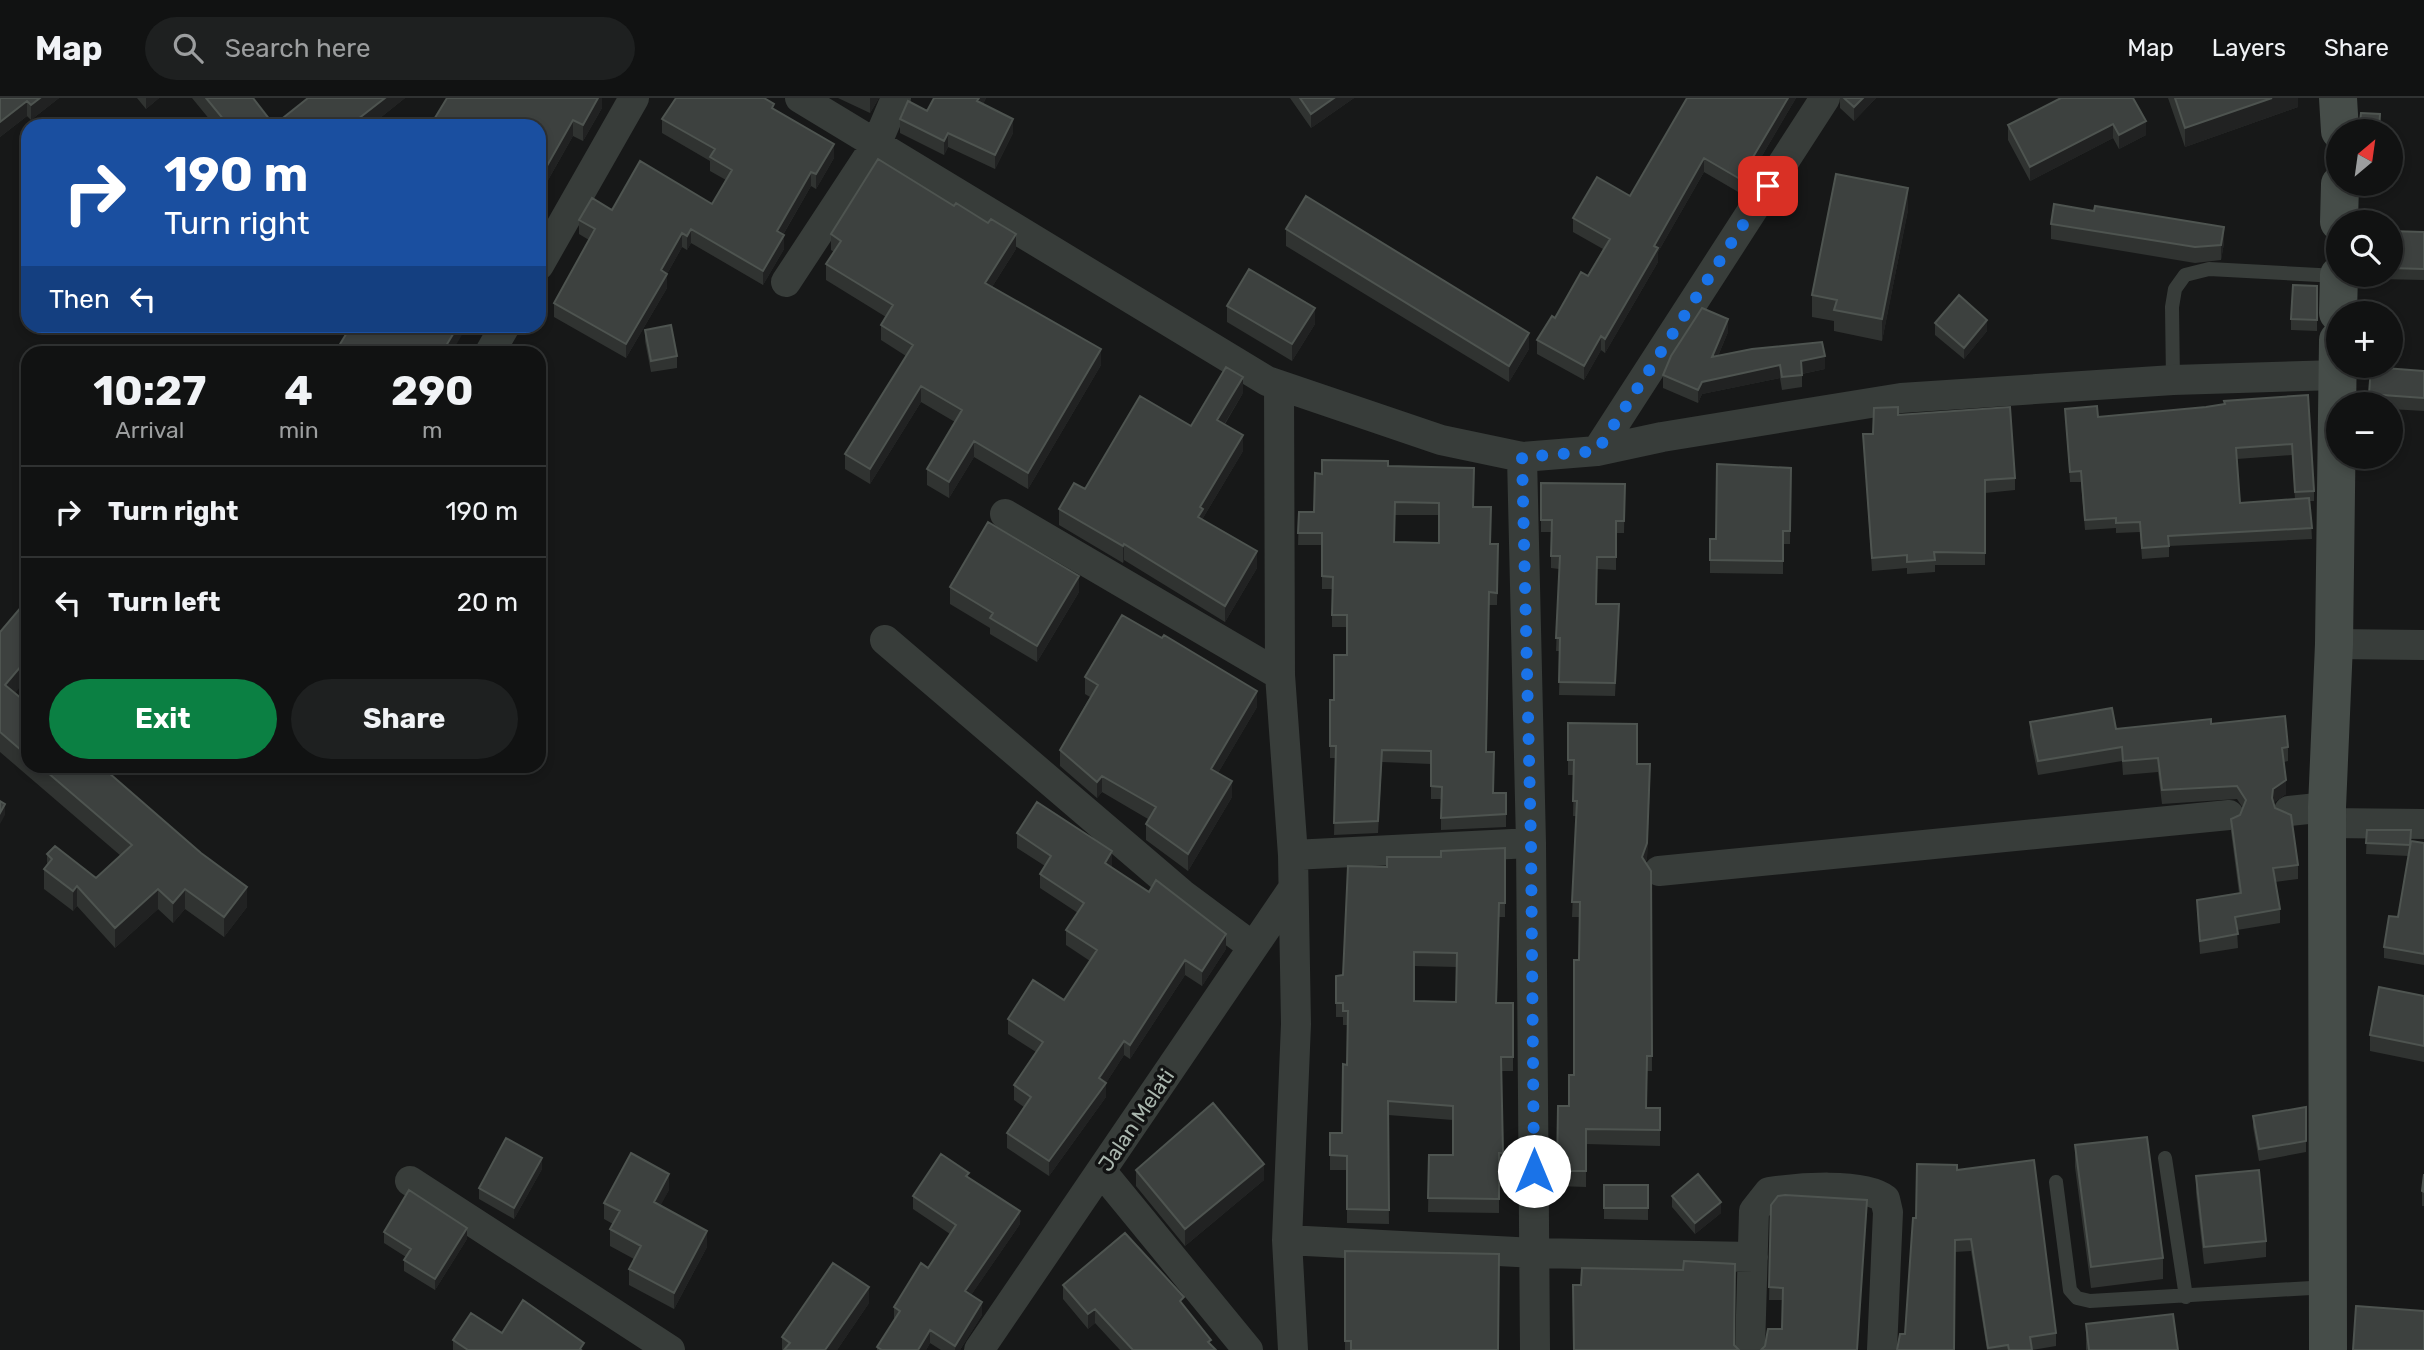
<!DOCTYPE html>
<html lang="en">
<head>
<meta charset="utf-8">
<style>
	body { margin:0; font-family:Rubik,sans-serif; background:#1e2020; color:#f1f3f6; height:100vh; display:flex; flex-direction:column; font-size:26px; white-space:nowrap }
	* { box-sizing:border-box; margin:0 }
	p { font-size:23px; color:#9c9e9f }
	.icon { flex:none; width:38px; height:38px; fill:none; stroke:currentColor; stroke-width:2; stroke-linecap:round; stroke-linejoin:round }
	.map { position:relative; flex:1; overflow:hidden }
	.details { position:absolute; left:21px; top:248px; width:525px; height:427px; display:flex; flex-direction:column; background:#111212; border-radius:21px; box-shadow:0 4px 10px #0003,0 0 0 2px #303232 }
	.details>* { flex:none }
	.hud { position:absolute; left:21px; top:21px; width:525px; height:214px; border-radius:21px; box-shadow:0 4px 10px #0003,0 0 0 2px #303232; background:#1a4fa0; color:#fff; overflow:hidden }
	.needle { width:46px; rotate:29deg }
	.fabs { position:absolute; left:2326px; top:21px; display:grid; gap:14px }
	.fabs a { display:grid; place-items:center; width:77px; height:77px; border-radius:50%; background:#111212; box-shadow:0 4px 10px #0003,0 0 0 2px #303232; font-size:35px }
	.pin { position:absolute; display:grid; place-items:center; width:60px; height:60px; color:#fff; margin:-30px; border-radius:14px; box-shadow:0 4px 10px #0006 }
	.me { position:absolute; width:77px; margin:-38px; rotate:0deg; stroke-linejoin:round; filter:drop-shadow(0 0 5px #0008) }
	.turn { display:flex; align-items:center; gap:24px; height:147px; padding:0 28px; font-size:32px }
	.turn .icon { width:91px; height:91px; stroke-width:2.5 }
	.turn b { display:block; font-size:49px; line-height:60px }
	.then { display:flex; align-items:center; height:66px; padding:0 28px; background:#0003; gap:14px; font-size:26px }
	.eta { display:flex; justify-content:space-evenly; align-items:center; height:119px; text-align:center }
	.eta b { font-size:42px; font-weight:700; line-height:49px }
	.button { display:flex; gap:14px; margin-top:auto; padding:14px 28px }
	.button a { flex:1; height:80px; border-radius:42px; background:#0b8043; color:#fff; font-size:28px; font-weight:700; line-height:80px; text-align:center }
	.button a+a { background:#1e2020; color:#f1f3f6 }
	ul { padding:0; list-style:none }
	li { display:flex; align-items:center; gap:21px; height:91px; padding:0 28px; border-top:2px solid #303232 }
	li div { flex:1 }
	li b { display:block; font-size:26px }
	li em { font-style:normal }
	header { display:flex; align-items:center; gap:42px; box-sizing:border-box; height:98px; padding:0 35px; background:#111212; border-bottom:2px solid #303232 }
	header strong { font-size:33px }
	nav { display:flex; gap:38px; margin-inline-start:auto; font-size:24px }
	.search { width:490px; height:63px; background:#1e2020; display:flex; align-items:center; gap:18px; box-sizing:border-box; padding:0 24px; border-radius:38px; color:#9c9e9f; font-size:26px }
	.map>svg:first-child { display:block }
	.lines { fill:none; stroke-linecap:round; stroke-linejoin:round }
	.lane { stroke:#383d3a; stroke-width:14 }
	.street { stroke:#383d3a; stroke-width:30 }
	.secondary { stroke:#464d49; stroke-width:38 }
	.wall { fill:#303331; fill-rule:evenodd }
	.shaded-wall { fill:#212222 }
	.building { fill:#3d413f; stroke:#4e5450; stroke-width:2; fill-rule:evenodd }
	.route { stroke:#1a73e8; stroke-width:12; stroke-dasharray:0 21.6 }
	.labels { text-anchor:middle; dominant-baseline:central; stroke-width:7; stroke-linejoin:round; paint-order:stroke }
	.street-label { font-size:21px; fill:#aab7ae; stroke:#121313 }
</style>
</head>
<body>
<header>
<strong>Map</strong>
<div class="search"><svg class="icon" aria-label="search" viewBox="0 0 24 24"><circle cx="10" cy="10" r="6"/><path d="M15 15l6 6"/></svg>Search here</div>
<nav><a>Map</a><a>Layers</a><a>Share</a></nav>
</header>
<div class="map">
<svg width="2424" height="1252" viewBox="0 0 2424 1252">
	<rect width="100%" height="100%" fill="#171818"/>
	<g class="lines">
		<!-- lane -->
		<path class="lane" d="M2173 282 2172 209 2175 191 2185 177 2209 171 2337 178
			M2165 1060 2186 1199
			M2056 1084 2070 1192 2077 1200 2090 1203 2328 1189"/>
		<!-- street -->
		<path class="street" d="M800 0 1267 283 1441 342 1522 359 1597 353 1662 339 1901 300 2173 282 2338 277
			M539 167 634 0
			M786 184 876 47 896 0
			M489 256 505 228
			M1279 289 1280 577 1293 757 1296 926 1287 1142 1293 1252
			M1597 353 1825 0
			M1522 359 1531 745 1535 1252
			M1005 416 1280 577
			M885 542 1182 796 1252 848
			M2334 546 2424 547
			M2289 713 2327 709
			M2327 725 2424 726
			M1293 757 1531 745
			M1659 773 2229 717
			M1102 1074 1248 1252
			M410 1083 670 1252
			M1287 1142 1534 1155 1753 1159
			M979 1252 1292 792
			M1750 1252 1754 1113 1769 1094C1796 1090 1863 1084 1885 1101L1888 1114 1882 1252"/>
		<!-- secondary -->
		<path class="secondary" d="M2338 0 2340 33
			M2339 124 2340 86
			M2338 215 2339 177
			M2328 1252 2327 709 2334 546 2338 242"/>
	</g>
	<!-- wall -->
	<path class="wall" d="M0 0H59L31 22 27 18 0 39Z
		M137 0H159L146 11Z
		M192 0H253L274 27 308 0H405L370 28H215Z
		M602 0V10L583 43 573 38 539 98V28Z
		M838 0H879L870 15Z
		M934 0H986L983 6 1013 35 995 71 948 49 944 57 900 35V21L927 13Z
		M1290 0H1354L1311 30Z
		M1687 0H1796L1740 95 1704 74 1658 154V164L1605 255 1601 252 1584 282 1537 256V242L1588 178 1603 151 1573 134V120L1630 98Z
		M1840 0H1876L1854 23 1840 10Z
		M2061 0 2146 37 2119 51 2113 40 2030 83 2008 42V27Z
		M2168 0H2298V9L2185 49Z
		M774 11 834 60 816 91 811 88 783 137 784 151 763 187 691 145 687 152 682 149 667 176V190L626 260 554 219V205L589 142 579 136V122L612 112 712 106 726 82 710 73V63L662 35V21Z
		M1908 112 1882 243 1834 233V223L1812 219V197Z
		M2094 113 2224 145 2221 162 2195 165 2051 141V126Z
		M1286 131 1529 251 1509 284 1286 148Z
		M2390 133 2424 134V182L2379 181V177H2390Z
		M831 136 1016 151 992 189 1101 267 1028 391 974 359 949 400 927 387V371L955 324 921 304 870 386 845 371V356L906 258 881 242V227L886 219 826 182V166L834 154 831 152Z
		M2317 188V233L2291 232V221Z
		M1227 208 1315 226 1292 263 1227 224Z
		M1935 225 1987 233 1964 261 1935 237Z
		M645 232 677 258V270L651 274 645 243Z
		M1728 234 1718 258 1825 271 1802 276V289L1782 292 1780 280 1702 296 1698 305 1663 290V277Z
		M2424 273V313L2390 311V306H2369V296Z
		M1243 295 1225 326 1243 353 1203 420V422L1257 470 1225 524 1124 462 1123 465 1059 427V411L1085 391 1191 328Z
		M2308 297 2314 393V403H2310L2312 441 2169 448V459L2142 461 2140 434 2116 435V430L2085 432 2081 384H2070L2065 311 2098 319 2206 309ZM2292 357 2295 401 2240 405 2237 361Z
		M1898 317 2015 380V392L1985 395V467H1935V474L1907 476V470L1872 473 1863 336H1873Z
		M1388 368 1473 409 1490 446H1498L1497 507H1489L1486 654 1493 695H1506V729L1441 732V701H1431V666L1382 664 1378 735 1334 737 1336 660H1330V602H1334L1347 557V529H1332V491H1322V447H1298L1299 414H1314L1322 376ZM1395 417H1439V445L1394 444Z
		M1791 370 1790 446H1783V476L1710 475V441H1716Z
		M1541 385 1625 386 1624 435H1616V472L1597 471 1596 506 1619 518 1615 598 1559 597 1560 553H1556L1559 471 1551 470V434H1541Z
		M950 489 1079 494 1037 564 990 536V530L950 506Z
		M0 534 15 595 28 606V668H101L247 809 224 839 185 811 173 825 158 811 115 850 77 808 73 813 44 791V771L47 766V756L96 780 121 758 0 654Z
		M1085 579 1257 609 1218 675 1232 699 1188 773 1146 742V726L1148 721 1102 694 1097 700 1060 668V652L1090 599 1085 596Z
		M2030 624 2116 631 2211 626 2288 649V663L2284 664 2286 696 2273 705 2298 767V781L2275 784 2280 811V825L2237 832 2238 850 2200 856 2197 802 2239 795 2231 734V721L2240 717 2243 710 2237 701 2162 706 2158 674 2123 677 2122 663 2038 677 2030 638Z
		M1568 625 1637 666 1650 682 1647 761 1645 765 1651 773 1652 973H1647V1010H1660V1048L1586 1046V1089L1557 1088 1558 1008H1569L1574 977 1579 862V819H1572L1576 718H1573L1574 677H1568Z
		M2367 732H2411L2410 750 2424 745V867L2384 860V849L2398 819 2409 758 2366 756Z
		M1017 735 1112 768 1111 769 1226 851 1202 888 1185 877 1130 961 1124 957 1106 985V999L1049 1078 1007 1050V1035L1024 1009 1014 1002V987L1036 954 1008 936V921L1064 902 1090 863 1066 847V832L1078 815 1040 790V776L1045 768 1017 750Z
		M1505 750V819H1499L1497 905H1513V973H1501L1503 1069H1499V1115L1428 1114 1429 1057H1453V1022L1388 1017 1389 1126 1347 1125V1072H1330V1035H1342L1347 967V927H1343V919H1336V878L1343 877 1387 769ZM1414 868 1457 869 1456 904 1414 903Z
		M2424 898V964L2370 953V937Z
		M2306 1009V1054L2259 1063 2253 1029V1018Z
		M2075 1047 2163 1160V1181L2091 1190 2075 1069Z
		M542 1071 514 1121 479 1101V1090Z
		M1136 1072 1264 1082 1185 1148 1136 1088Z
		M1957 1072 2056 1235V1248L2032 1252H1987L1971 1153 1955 1154 1905 1236 1916 1120Z
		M2424 1076V1108H2422V1093Z
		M2196 1078 2266 1143V1159L2204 1166 2196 1095Z
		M969 1080 1020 1126 971 1197 982 1217 960 1252H941L930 1245 926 1252H877V1249L894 1222V1209L928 1170 950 1136 913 1111V1098Z
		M1604 1087H1648V1122L1604 1121Z
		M669 1092 660 1107 707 1149 674 1211 629 1187V1171L634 1161 610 1148V1131L613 1126 604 1121V1105Z
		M1672 1098 1721 1115 1695 1136 1672 1109Z
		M1771 1107 1867 1114 1782 1231 1783 1202H1769Z
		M384 1134 467 1141 435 1192 404 1173V1162L406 1159 384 1145Z
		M1345 1153 1498 1252H1345Z
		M1063 1187 1184 1209 1211 1247 1216 1252H1120L1095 1225 1088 1231 1063 1201Z
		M869 1205 837 1252H782V1239Z
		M2086 1226 2178 1252H2086Z
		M502 1235 584 1252H453V1242Z"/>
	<!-- shaded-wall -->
	<path class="shaded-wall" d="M40 0H59L31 22V7Z
		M146 0H159L146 11Z
		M385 0H405L370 28H349Z
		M598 0H602V10L583 43V27Z
		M870 0H879L870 15Z
		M979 0H986L977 17V3Z
		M1334 0H1354L1311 30V16Z
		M1788 0H1796L1740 95V81Z
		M1863 0H1876L1854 23V9Z
		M2272 0H2298V9L2185 49V30Z
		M27 3V18L0 39V24Z
		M1013 21V35L995 71V57Z
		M573 22V38L539 98V82Z
		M2146 23V37L2119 51V37Z
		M2113 26V40L2030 83V69Z
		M948 35V49L944 57V43Z
		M834 46V60L816 91V76Z
		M1704 60V74L1658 154V164L1605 255V241L1654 148Z
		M811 74V88L777 147V133Z
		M1908 90V112L1882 243V221Z
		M2224 129V145L2221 162V147Z
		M691 131V145L687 152V138Z
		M682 135V149L667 176V190L626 260V246L661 172Z
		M1016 136V151L985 200V185Z
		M784 137V151L763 187V173Z
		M1315 210V226L1292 263V246Z
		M1728 221V234L1712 272V259Z
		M1987 222V233L1964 261V250Z
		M458 228H467L451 256H441Z
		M1529 235V251L1509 284V268Z
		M1601 238V252L1584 282V268Z
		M1101 251V267L1028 391V375Z
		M1825 258V271L1801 276V263Z
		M1780 267V280L1702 296 1698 305V292L1702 284Z
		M1243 279V295L1217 338V322Z
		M921 288V304L870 386V371Z
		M1243 337V353L1203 420V427L1198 419 1200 409Z
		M974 343V359L949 400V384Z
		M1124 446V462L1123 465V448Z
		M1257 453V470L1225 524V508Z
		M1079 478V494L1037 564V548Z
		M28 560V580L5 607V587Z
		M1257 593V609L1211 687V671Z
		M1650 666 1647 761 1642 774V759Z
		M1102 678V694L1097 700V684Z
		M2286 682V696L2273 705 2272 700 2273 691Z
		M1232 683V699L1188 773V756Z
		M5 706V717L0 726V715Z
		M1112 753V768L1105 779V765Z
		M77 788V808L73 813V793Z
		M247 789V809L224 839V819Z
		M158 791V811L115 850V830Z
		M185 791V811L173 825V805Z
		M1226 836V851L1202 888V873Z
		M1185 862V877L1130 961V947Z
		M1124 943V957L1106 985V999L1049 1078V1063L1099 980Z
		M542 1060V1071L514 1121V1110Z
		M1264 1066V1082L1185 1148V1131Z
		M669 1076V1092L654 1120V1104Z
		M1867 1102V1114L1857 1252Z
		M1721 1104V1115L1695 1136V1125Z
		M1020 1113V1126L965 1206V1193Z
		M467 1130V1141L435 1192V1181Z
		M707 1133V1149L674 1211V1195Z
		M869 1189V1205L837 1252H825Z
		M982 1204V1217L960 1252H955V1248Z
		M1095 1211V1225L1088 1231V1216Z
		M930 1232V1245L926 1252H918Z"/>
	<!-- building -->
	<path class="building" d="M0 0H40L31 7 27 3 0 24Z
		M206 0H253L274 27 308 0H385L349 28H229Z
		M447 0H598L583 27 573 22 539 82V28H430Z
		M676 0H764L774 6 772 10 834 46 816 76 811 74 777 133 784 137 763 173 691 131 687 138 682 135 661 172 667 176 626 246 554 205 595 131 579 122 592 100 612 112 640 63 712 106 732 72 710 59 715 51 662 21Z
		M934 0H979L977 3 1013 21 995 57 948 35 944 43 900 21 908 3 927 13Z
		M1300 0H1334L1311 16Z
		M1687 0H1788L1740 81 1704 60 1654 148 1658 150 1605 241 1601 238 1584 268 1537 242 1552 218 1555 220 1581 174 1588 178 1610 141 1573 120 1597 79 1630 98Z
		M1844 0H1863L1854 9Z
		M2061 0H2133L2146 23 2119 37 2113 26 2030 69 2008 27Z
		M2175 0H2272L2185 30Z
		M2361 15 2380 16 2379 33H2359Z
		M165 22 170 28H158Z
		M878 61 954 108 956 105 988 125 991 121 1016 136 985 185 1101 251 1028 375 974 343 949 384 927 371 962 312 921 288 870 371 845 356 913 247 881 227 893 207 826 166 841 143 831 136Z
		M1836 76 1908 90 1882 221 1834 212 1837 202 1812 197Z
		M1306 98 1529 235 1509 268 1286 131Z
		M2054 106 2094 113 2095 108 2224 129 2221 147 2195 149 2051 126Z
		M2390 133 2424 134V171L2390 170Z
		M1249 171 1315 210 1292 246 1227 208Z
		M2293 187 2317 188V222L2291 221Z
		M1959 197 1987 222 1964 250 1935 225Z
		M1702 210 1728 221 1712 259 1752 251 1822 244 1825 258 1801 263 1802 277 1782 279 1780 267 1702 284 1698 292 1663 277 1671 258Z
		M671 227 677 258 651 263 645 232Z
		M351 228H458L441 256H334Z
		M1226 269 1243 279 1217 322 1243 337 1200 409 1203 411 1198 419 1257 453 1225 508 1124 446 1123 448 1059 411 1074 385 1085 391 1140 298 1191 328Z
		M2371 269 2424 273V300L2369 296Z
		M2308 297 2314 393 2295 394 2292 346 2236 350 2240 405 2309 400 2312 430 2168 438 2169 448 2142 450 2140 424 2116 425V420L2085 422 2081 373 2070 374 2065 311 2097 308 2098 319 2206 309 2225 306 2224 303Z
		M1898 309V317L2010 309 2015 380 1985 382V455L1934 454 1935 462 1907 464V457L1872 460 1863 336H1873L1874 310Z
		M1322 362 1388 363V368L1474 370 1473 409H1491L1490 446H1498L1497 495 1489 494 1486 654H1494L1493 695H1506V716L1441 720 1442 689 1431 688V653L1382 652 1378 723 1334 725 1336 648H1330V602H1334V557H1347V517H1332L1333 479 1322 478V435H1298L1299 414H1314L1315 375 1322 376ZM1395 404 1439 405V445L1394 444Z
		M1717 366 1791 370 1790 433H1783V463L1710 462V441H1716Z
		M1541 385 1625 386 1624 423H1616V459H1597L1596 506H1619L1615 585 1559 584 1560 540H1556L1560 458H1551L1552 422H1541Z
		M988 424 1079 478 1037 548 990 520 993 515 950 489Z
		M28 501V560L5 587 28 606V658L0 634V534Z
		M1122 517 1162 540 1164 537 1257 593 1211 671 1232 683 1188 756 1146 726 1156 709 1102 678 1097 684 1060 652 1098 587 1085 579Z
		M2112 610 2116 631 2211 621V626L2285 618 2288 649 2282 650 2286 682 2273 691 2272 700 2275 710 2291 717 2298 767 2273 770 2280 811 2235 819 2238 836 2200 843 2197 802 2241 795 2231 721 2240 717 2246 702 2237 688 2162 692 2158 660 2123 663 2122 649 2038 663 2030 624Z
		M1568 625 1637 626V666H1650L1647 745 1642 759 1651 773 1652 958H1647L1646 1010H1660V1032L1586 1031V1073H1557L1558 1008H1569V977H1574V862H1579L1580 804H1572L1577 703H1573L1574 662H1568Z
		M40 668H101L201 755 247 789 224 819 185 791 173 805 158 791 115 830 77 788 73 793 44 771 52 761 47 756 55 748 96 780 132 747Z
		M0 703 5 706 0 715Z
		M1037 704 1112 753 1105 765 1149 794 1156 782 1226 836 1202 873 1185 862 1130 947 1124 943 1099 980 1106 985 1049 1063 1007 1035 1031 999 1014 987 1043 944 1008 921 1033 882 1064 902 1097 852 1066 832 1084 805 1040 776 1051 758 1017 735Z
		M2367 732H2411L2410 747 2366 745Z
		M2411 743 2424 745V856L2384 849 2389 818 2398 819Z
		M1505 750V805H1499L1496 905H1513V959H1501L1503 1055H1499V1101L1428 1100 1429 1057H1453V1008L1388 1003 1389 1112 1347 1111V1058L1330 1057V1035H1342L1343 966 1347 967 1348 913H1343V905H1336V878L1343 877 1348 768 1387 769V759H1441V753ZM1414 854 1457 855 1456 904 1414 903Z
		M2379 889 2424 898V948L2370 937Z
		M1213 1005 1264 1066 1185 1131 1136 1072Z
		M2306 1009V1043L2259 1051 2253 1018Z
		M2147 1039 2163 1160 2091 1169 2075 1047Z
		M506 1040 542 1060 514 1110 479 1090Z
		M631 1055 669 1076 654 1104 707 1133 674 1195 629 1171 641 1148 610 1131 620 1113 604 1105Z
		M941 1056 969 1075 966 1078 1020 1113 965 1193 982 1204 955 1248 930 1232 918 1252H882L877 1249 900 1213 894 1209 921 1165 928 1170 956 1127 913 1098Z
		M2034 1062 2056 1235 2030 1239 2032 1252H2009L2008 1247 1988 1250 1971 1141 1955 1142 1954 1252H1897L1900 1236H1905L1913 1120H1916L1917 1066 1957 1067V1072Z
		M2259 1072 2266 1143 2204 1149 2196 1078Z
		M1698 1076 1721 1104 1695 1125 1672 1098Z
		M2424 1076V1094L2422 1093Z
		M1604 1087H1648V1110H1604Z
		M409 1092 467 1130 435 1181 404 1162 411 1151 384 1134Z
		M1785 1097 1867 1102 1857 1252H1761L1765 1248 1768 1231H1782L1783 1190 1769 1189 1771 1107 1778 1098Z
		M1125 1135 1184 1199 1180 1203 1211 1242 1208 1244 1216 1252H1133L1095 1211 1088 1216 1063 1187Z
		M1345 1153 1499 1156 1498 1252H1351V1243H1345Z
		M1684 1163 1735 1166 1734 1247 1739 1252H1574L1573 1187H1581L1582 1170 1683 1172Z
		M833 1165 869 1189 825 1252H784L790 1245 782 1239Z
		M523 1202 584 1245 580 1251 581 1252H468L453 1242 471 1215 502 1235Z
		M2356 1208 2424 1213V1252H2353Z
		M2173 1216 2178 1252H2089L2086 1226Z"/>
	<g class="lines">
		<!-- route -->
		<path class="route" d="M1534 1073 1531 745 1522 359 1597 353 1768 88"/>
	</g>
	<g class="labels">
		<!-- street labels -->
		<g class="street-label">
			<text transform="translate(1136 1022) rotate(-56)">Jalan Melati</text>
		</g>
	</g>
</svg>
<div class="fabs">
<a><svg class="needle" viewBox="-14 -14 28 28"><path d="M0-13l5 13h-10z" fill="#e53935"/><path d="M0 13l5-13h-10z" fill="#9c9e9f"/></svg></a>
<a><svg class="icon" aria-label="search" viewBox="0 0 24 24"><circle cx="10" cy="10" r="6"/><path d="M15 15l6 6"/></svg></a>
<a>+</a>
<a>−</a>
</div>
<div class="pin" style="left:1768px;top:88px;background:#d93025"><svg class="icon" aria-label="arrive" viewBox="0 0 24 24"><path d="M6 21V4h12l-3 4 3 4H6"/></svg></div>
<svg class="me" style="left:1534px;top:1073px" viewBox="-20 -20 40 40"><circle r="19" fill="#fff"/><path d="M0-13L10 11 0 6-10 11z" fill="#1a73e8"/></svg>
<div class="hud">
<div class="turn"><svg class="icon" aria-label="right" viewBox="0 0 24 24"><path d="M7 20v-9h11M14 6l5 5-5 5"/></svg><div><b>190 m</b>Turn right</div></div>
<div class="then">Then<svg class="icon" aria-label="left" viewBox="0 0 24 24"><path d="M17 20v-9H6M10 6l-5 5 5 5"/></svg></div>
</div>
<section class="details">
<div class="eta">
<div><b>10:27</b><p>Arrival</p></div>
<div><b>4</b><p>min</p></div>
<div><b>290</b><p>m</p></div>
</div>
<ul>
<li><svg class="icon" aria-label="right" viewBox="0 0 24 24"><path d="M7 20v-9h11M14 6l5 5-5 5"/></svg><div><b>Turn right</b></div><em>190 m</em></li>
<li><svg class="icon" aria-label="left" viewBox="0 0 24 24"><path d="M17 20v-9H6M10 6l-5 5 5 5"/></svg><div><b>Turn left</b></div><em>20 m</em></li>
</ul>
<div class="button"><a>Exit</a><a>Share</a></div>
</section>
</div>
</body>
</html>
